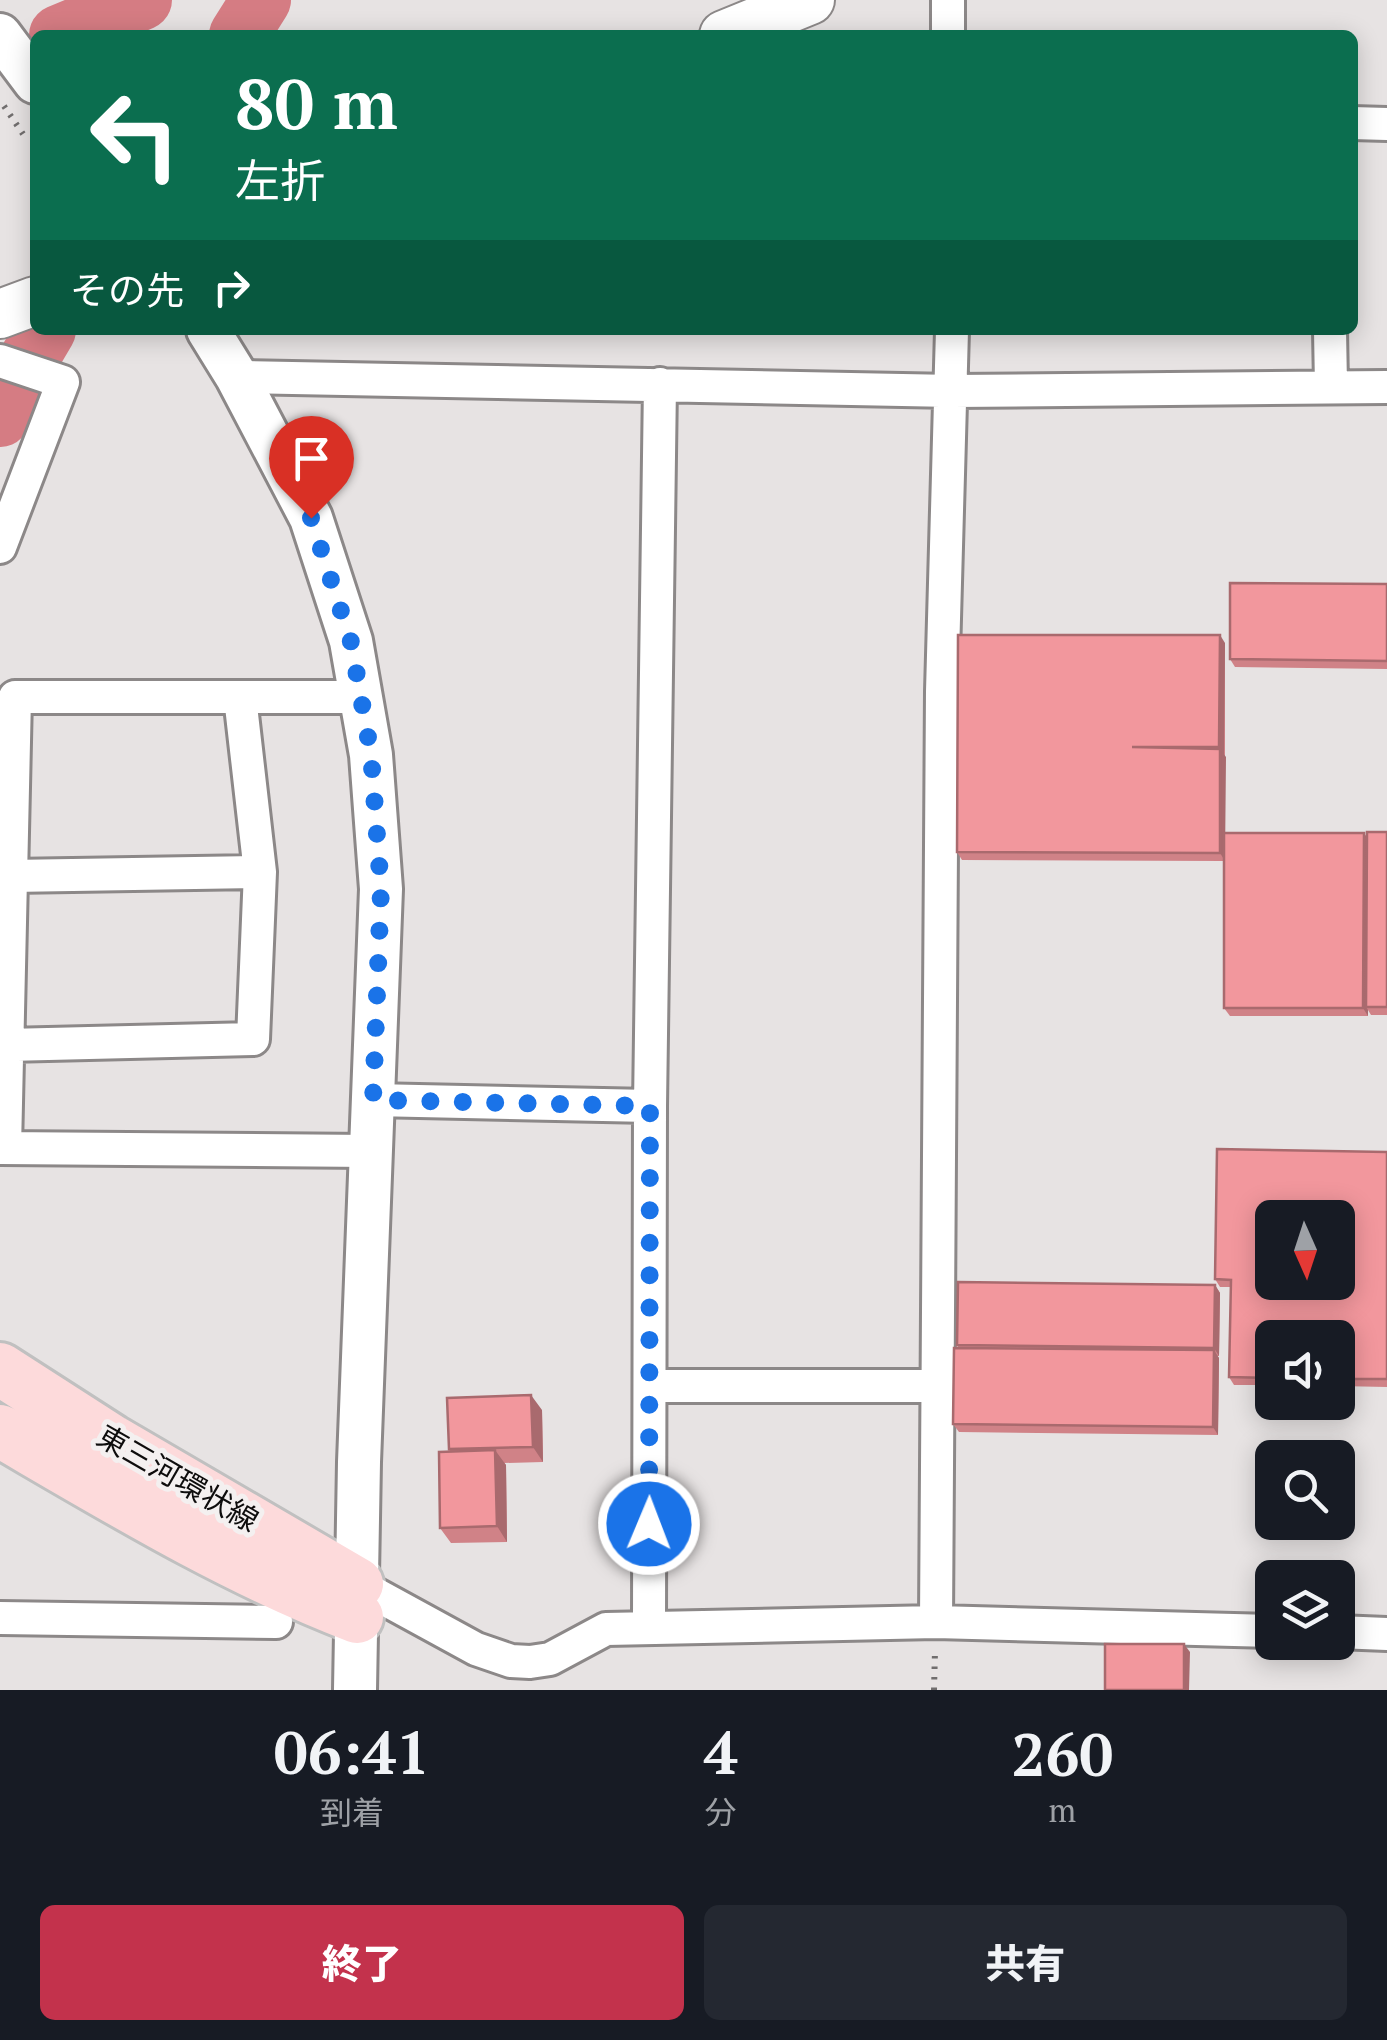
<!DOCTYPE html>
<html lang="ja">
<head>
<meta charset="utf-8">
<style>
	body { margin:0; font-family:"PT Serif","Noto Sans JP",serif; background:#242831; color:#f1f3f6; height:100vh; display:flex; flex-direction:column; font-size:38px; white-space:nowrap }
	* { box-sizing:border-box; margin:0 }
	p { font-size:32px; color:#9ea1a6 }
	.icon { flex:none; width:55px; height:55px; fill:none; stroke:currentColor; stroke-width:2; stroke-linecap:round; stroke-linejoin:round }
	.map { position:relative; height:1690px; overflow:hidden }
	.panel { display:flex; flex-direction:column; background:#171b24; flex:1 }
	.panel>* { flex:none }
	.top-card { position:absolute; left:30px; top:30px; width:1328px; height:305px; border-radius:15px; box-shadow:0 5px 25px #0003; background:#0b6e4f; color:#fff; overflow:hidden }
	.needle { width:65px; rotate:177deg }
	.buttons { position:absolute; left:1255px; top:1200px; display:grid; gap:20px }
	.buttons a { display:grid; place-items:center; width:100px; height:100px; border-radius:15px; background:#171b24; box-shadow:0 5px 25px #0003; font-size:50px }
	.pin { position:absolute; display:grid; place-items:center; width:85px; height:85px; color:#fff; margin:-102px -42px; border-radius:50% 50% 50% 0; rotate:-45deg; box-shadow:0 0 10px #0007 }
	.pin .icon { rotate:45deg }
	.me { position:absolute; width:110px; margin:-55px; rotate:1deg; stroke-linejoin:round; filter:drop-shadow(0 0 8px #0008) }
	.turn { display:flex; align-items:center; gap:35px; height:210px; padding:0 40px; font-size:45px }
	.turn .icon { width:130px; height:130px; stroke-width:2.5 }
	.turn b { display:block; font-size:70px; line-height:85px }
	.then { display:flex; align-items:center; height:95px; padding:0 40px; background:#0003; gap:20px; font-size:38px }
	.eta { display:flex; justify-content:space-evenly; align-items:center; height:170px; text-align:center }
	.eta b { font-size:60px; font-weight:800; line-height:70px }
	.action { display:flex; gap:20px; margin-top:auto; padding:20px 40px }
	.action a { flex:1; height:115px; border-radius:15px; background:#c3324c; color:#fff; font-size:40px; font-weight:800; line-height:115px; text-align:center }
	.action a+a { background:#242831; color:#f1f3f6 }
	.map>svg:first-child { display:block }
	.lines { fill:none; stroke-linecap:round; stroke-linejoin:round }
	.river { stroke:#d57c83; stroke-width:60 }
	.minor-casing { stroke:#8c8888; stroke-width:38 }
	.tertiary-casing { stroke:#8c8888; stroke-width:48 }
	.secondary-casing { stroke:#8c8888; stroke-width:52 }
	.primary-casing { stroke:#c0c0c0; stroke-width:58 }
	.path { stroke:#716e6e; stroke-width:6; stroke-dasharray:2.5 8; stroke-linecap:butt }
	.minor { stroke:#fff; stroke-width:32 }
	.tertiary { stroke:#fff; stroke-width:42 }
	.secondary { stroke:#fff; stroke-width:48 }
	.primary { stroke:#fddadb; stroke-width:52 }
	.wall { fill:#d08287 }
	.shaded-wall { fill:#a96a6e }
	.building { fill:#f2979d; stroke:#a96a6e; stroke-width:2.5; fill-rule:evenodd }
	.route { stroke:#1a73e8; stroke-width:18; stroke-dasharray:0 32.4 }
	.labels { text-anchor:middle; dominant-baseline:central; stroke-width:10; stroke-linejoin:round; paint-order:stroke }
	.street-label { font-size:30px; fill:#0e0d0d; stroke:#f4f0f0 }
</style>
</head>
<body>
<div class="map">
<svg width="1387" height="1690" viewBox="0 0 1387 1690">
	<rect width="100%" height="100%" fill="#e7e3e3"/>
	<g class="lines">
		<!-- river -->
		<path class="river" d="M59 35 142 0
			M239 35 261 0
			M0 417 10 391 46 330"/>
		<!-- minor casing -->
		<g class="minor-casing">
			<path id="minor" d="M948 0V35
				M1352 123 1387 124
				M1330 330 1331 386
				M0 361 63 382 0 547
				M237 377 953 391 1387 387
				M11 876 260 872
				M7 1045 253 1039 260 872 240 697
				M373 1100 650 1106
				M0 1148 371 1151
				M5 1148 15 697H362
				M650 1386H936
				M357 1584 476 1649 511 1661 530 1662 550 1659 606 1629 936 1622 1272 1631
				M0 1618 276 1622
				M936 1622 942 691 952 330
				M649 1627 650 1106 660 384
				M1338 1632 1387 1634"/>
		</g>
		<!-- tertiary casing -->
		<g class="tertiary-casing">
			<path id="tertiary" d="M0 35 35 82
				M208 330 237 377 311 518 351 641 371 755 381 889 359 1462 355 1690"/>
		</g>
		<!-- secondary casing -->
		<g class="secondary-casing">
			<path id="secondary" d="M724 35 810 0
				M0 314 35 301"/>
		</g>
		<!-- primary casing -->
		<g class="primary-casing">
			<path id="primary" d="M0 1369 112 1441 357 1584
				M0 1431C115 1498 232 1569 357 1617"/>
		</g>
		<!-- path -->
		<path class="path" d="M4 106 23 134
			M934 1690 935 1651"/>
		<!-- minor -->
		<use href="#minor" class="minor"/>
		<!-- tertiary -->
		<use href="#tertiary" class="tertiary"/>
		<!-- secondary -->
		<use href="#secondary" class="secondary"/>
		<!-- primary -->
		<use href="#primary" class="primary"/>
	</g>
	<!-- wall -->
	<path class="wall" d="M1387 584V669L1235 667 1230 659Z
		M1225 643V833H1364L1367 838 1387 832V1015H1371L1368 1010V1016H1230L1224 1008V861L962 860 957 852Z
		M1387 1152V1387L1338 1386V1338H1272V1385H1234L1229 1377 1231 1287H1220L1215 1279Z
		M1215 1285 1220 1293 1219 1356H1217L1219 1358 1218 1435 959 1432 953 1424 959 1348 957 1345Z
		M542 1410 543 1462 504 1463 506 1465 507 1542 451 1543 440 1528 450 1452 449 1449Z"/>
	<!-- shaded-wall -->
	<path class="shaded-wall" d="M1220 635 1225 643 1224 755 1219 747Z
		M1220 749 1226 757 1225 861 1220 853Z
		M1364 833 1369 841 1366 1007 1368 1010V1016L1363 1008Z
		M1215 1285 1220 1293 1219 1356 1214 1348Z
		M1214 1350 1219 1358 1218 1435 1213 1427Z
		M531 1395 542 1410 543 1462 533 1447Z
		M495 1450 506 1465 507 1542 497 1526Z
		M1184 1644 1190 1652 1189 1690H1184Z"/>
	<!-- building -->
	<path class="building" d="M1230 583 1387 584V661L1230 659Z
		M958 635H1220L1219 747H1132L1220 749V853L957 852Z
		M1367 832H1387V1007H1366Z
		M1224 833H1364L1363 1008H1224Z
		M1217 1149 1387 1152V1379H1338V1338H1272V1378L1229 1377 1231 1280 1215 1279ZM1272 1218H1338V1282H1272Z
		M958 1282 1215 1285 1214 1348 957 1345Z
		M954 1348 1214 1350 1213 1427 953 1424Z
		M531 1395 533 1447 449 1449 447 1398Z
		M495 1450 497 1526 440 1528 439 1452Z
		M1105 1644H1184V1690H1105Z"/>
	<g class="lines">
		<!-- route -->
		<path class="route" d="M311 518 351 642 371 754 381 889 373 1100 650 1106 649 1524"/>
	</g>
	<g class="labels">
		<!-- street labels -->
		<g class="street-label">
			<text transform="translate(178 1478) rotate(30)">東三河環状線</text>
		</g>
	</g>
</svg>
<div class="buttons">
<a><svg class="needle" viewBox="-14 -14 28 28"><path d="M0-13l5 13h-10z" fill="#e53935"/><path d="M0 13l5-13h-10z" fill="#9ea1a6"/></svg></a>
<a><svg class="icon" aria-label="sound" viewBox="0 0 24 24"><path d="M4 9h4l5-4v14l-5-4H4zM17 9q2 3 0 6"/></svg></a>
<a><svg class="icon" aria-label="search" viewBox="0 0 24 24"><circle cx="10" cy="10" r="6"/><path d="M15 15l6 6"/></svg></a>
<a><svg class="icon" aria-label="layers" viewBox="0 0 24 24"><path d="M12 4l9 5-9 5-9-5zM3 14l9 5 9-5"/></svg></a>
</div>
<div class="pin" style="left:311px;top:518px;background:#d93025"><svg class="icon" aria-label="arrive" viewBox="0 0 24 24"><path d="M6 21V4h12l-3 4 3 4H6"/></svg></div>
<svg class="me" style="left:649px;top:1524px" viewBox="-20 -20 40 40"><circle r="17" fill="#1a73e8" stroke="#fff" stroke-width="3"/><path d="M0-11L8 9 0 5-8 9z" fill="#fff"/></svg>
<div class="top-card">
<div class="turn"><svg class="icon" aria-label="left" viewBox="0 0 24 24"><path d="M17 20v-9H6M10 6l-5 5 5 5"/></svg><div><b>80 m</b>左折</div></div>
<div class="then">その先<svg class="icon" aria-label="right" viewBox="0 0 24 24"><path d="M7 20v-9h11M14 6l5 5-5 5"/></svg></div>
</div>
</div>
<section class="panel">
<div class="eta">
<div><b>06:41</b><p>到着</p></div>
<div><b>4</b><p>分</p></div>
<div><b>260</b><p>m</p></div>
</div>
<div class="action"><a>終了</a><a>共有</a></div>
</section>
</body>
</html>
